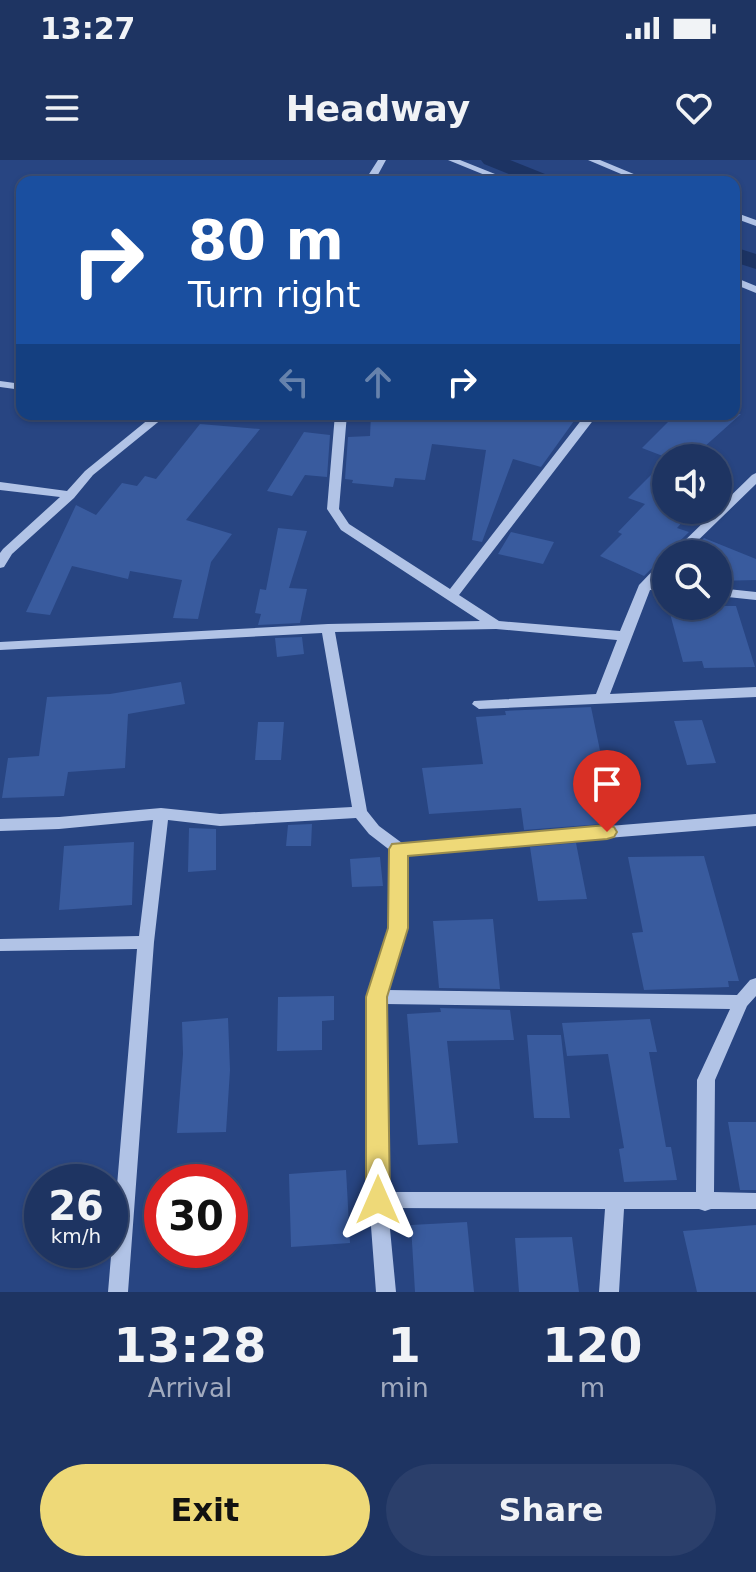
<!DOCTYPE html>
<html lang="en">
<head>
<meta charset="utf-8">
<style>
	body { margin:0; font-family:"DejaVu Sans",sans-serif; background:#2b3f6b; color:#f1f3f6; height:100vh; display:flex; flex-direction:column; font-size:30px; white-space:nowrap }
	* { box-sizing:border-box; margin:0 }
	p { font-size:26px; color:#a1aabe }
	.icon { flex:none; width:44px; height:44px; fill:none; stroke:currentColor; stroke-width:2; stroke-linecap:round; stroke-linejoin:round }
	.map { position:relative; height:1132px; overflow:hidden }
	.sheet { display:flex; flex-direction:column; background:#1e3462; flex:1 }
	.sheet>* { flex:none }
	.hud { position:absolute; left:16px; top:16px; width:724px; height:244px; border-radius:16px; box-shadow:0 2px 6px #0004,0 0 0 2px #3c4f77; background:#1a4fa0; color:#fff; overflow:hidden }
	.buttons { position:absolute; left:652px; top:284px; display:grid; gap:16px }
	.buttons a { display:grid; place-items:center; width:80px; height:80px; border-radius:50%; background:#1e3462; box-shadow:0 2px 6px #0004,0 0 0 2px #3c4f77; font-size:40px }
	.speed { position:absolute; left:24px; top:1004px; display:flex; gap:16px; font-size:40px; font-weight:700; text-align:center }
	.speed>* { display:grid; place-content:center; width:104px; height:104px; border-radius:50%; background:#1e3462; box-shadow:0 2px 6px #0004,0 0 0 2px #3c4f77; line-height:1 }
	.speed small { font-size:20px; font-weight:400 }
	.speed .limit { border:12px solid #d22; background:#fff; color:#111 }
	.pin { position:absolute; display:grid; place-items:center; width:68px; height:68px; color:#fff; margin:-82px -34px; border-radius:50% 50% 50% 0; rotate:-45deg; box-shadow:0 0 8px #0007 }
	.pin .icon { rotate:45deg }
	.me { position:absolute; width:88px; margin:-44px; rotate:0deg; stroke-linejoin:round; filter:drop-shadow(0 0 6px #0008) }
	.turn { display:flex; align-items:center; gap:28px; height:168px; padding:0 40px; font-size:36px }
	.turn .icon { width:104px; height:104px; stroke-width:2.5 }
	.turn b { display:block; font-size:56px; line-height:68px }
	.lanes { display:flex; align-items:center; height:76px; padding:0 40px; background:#0003; justify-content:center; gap:40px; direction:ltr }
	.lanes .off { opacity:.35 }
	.eta { display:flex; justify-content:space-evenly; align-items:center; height:136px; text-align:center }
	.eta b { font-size:48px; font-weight:700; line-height:56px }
	.button { display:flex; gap:16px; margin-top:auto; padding:16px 40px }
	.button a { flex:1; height:92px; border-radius:48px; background:#eed978; color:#111; font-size:32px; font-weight:700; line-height:92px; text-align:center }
	.button a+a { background:#2b3f6b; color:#f1f3f6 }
	.status { display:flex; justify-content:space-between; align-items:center; height:56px; padding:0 40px; background:#1e3462; direction:ltr }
	.status svg { height:22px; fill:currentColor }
	header { display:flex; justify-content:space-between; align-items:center; height:104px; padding:0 40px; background:#1e3462; font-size:36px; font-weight:700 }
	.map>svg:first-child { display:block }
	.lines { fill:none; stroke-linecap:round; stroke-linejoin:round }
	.canal { fill:#1c3363; fill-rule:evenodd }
	.building { fill:#395b9e }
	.minor { fill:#b1c3e6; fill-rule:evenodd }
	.route { fill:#eed978; stroke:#9b8d4e; stroke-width:2 }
</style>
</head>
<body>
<div class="status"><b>13:27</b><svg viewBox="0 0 49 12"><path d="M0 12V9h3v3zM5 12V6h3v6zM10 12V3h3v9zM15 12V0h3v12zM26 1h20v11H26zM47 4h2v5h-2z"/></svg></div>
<header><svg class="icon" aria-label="menu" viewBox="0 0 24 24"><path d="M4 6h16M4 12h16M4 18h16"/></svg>Headway<svg class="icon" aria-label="heart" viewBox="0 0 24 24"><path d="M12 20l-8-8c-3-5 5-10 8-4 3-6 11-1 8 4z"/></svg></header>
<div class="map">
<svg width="756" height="1132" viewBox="0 0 756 1132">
	<rect width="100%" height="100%" fill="#284582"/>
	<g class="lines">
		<!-- canal -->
		<path class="canal" d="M481 0H510L555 18 558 22H529L484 4Z
			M734 87 756 94V109L734 102Z"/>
	</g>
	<!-- building -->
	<path class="building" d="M371 254H579L541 307 513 299 482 382 472 380 486 290 432 284 425 320 395 318 393 327 352 323 353 320 345 319 348 277 370 276Z
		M676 254H741L694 296 685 292 680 298H668L642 288Z
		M200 264 260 269 186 360 232 374 211 402 198 459 173 458 182 420 130 411 128 419 72 406 50 455 26 452 76 345 96 355 122 323 137 326 145 316 156 319Z
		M304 272 330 275 327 317 305 315 292 336 267 331Z
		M666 300V350H693L677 368 689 372 644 416 600 396 622 374 618 372 645 344 628 338Z
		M278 368 307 371 289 428 307 429 300 463 258 465 261 454 255 453 260 429 266 430Z
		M511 372 554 382 543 404 498 394Z
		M704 378 756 399V420L718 421V394H688Z
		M668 446H736L755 507 704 508 702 501 683 502Z
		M302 477 304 494 277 497 275 478Z
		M181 522 185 544 128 554 125 608 68 612 64 636 2 638 8 598 39 596 47 537 110 534Z
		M591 547 615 663 524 670 521 648 429 654 422 608 483 604 476 557 506 555 505 551Z
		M702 560 716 603 687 605 674 561Z
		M258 562H284L281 600H255Z
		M312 664 311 686H286L288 665Z
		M189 668 216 669V710L188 712Z
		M134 682 132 745 59 750 64 686Z
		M576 683 587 739 538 741 530 687Z
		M704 696 739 821H728L729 827 644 830 632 773 643 772 628 697Z
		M380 697 383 726 352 727 350 699Z
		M493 759 500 829 439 828 433 761Z
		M334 836V860L322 861V890L277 891 278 837Z
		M440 848 510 850 514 880 447 881 458 983 418 985 407 854 441 852Z
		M228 858 230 910 226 972 177 973 183 894 182 862Z
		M650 859 657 892H649L666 987H671L677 1020 624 1022 619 989 624 988 608 894 567 896 562 863Z
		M527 875H561L570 958H534Z
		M728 962H756V1030H740Z
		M346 1010 350 1083 291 1087 289 1014Z
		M467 1062 474 1132H415L411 1065Z
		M756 1065V1132H697L683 1071Z
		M572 1077 579 1132H519L515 1078Z"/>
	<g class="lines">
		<!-- minor -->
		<path class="minor" d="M378 0H386L374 22H364Z
			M448 0H460L515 22H502Z
			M588 0H600L653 22H640Z
			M734 52 756 60V66L734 58Z
			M734 117 756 126V133L734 124Z
			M0 221 22 224V230L0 227Z
			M155 254H168L93 315 74 338 12 394 4 407 0 408V393L3 389 60 337 0 330V322L67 331 85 311Z
			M335 254H347L339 349 349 364 450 429 586 254H598L459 435 499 461 620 471 639 425 662 401 666 400V411L655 422 666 423V431L650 430 610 534 756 527V537L479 549 472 544 474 541 596 534 617 480 496 469 335 472 367 651 379 666 402 683 756 654V666L407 694 406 768 387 830 737 835 750 820 756 818V836L747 846 715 920 714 1032 756 1033V1049H711L705 1051 699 1049H624L619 1132H599L605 1049 388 1048 396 1132H376L369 1040V837L390 768 391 691 369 674 356 658 220 666 168 660 154 782 128 1132H108L137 789 0 791V779L139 776 153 660 59 669 0 671V659L59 657 161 648 220 654 352 647 322 473 0 490V482L328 464 480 461 341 370 327 349ZM385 844 730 849 697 920 696 1032H387Z
			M756 313V324L684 394H671L752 315Z
			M718 428 756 432V440L718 436Z"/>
	</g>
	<!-- route -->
	<path class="route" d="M607 665 614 667 617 672 614 677 607 679 408 696V768L387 837 390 1040 387 1048 378 1051 370 1048 366 1040V837L388 768 389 689 392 684Z"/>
</svg>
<div class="buttons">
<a><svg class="icon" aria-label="sound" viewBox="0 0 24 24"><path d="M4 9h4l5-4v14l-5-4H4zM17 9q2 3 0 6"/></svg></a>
<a><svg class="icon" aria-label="search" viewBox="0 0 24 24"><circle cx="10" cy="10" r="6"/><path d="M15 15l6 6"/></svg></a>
</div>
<div class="speed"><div>26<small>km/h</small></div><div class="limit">30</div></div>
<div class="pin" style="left:607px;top:672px;background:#d93025"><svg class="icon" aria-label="arrive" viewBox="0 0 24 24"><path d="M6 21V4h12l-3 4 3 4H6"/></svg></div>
<svg class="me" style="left:378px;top:1040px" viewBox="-20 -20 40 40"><path d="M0-17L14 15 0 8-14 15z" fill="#eed978" stroke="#fff" stroke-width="4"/></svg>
<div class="hud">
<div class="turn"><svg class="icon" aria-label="right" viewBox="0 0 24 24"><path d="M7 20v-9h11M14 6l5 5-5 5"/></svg><div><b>80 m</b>Turn right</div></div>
<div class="lanes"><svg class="icon off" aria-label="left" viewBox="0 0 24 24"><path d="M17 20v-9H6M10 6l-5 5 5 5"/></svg><svg class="icon off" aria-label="ahead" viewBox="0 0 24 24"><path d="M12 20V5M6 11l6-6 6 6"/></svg><svg class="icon" aria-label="right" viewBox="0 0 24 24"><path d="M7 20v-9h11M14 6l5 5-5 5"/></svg></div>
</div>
</div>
<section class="sheet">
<div class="eta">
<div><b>13:28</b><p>Arrival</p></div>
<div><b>1</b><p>min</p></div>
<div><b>120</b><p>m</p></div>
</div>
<div class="button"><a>Exit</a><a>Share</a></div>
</section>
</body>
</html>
